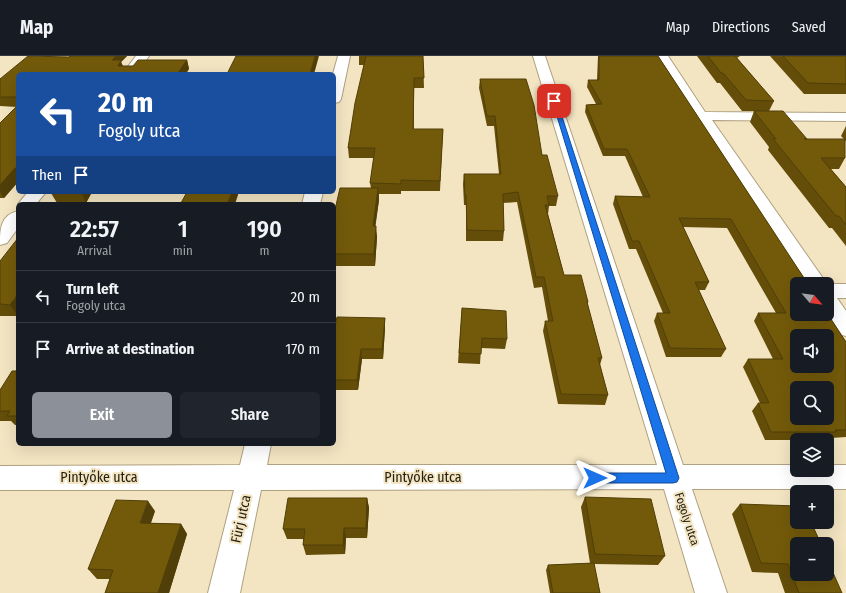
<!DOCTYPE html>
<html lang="en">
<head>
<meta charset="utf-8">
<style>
	body { margin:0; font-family:"Fira Sans Condensed",sans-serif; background:#20242c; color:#f1f3f6; height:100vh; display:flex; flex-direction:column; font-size:15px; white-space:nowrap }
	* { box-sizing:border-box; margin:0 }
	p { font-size:13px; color:#9ea1a6 }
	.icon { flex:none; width:22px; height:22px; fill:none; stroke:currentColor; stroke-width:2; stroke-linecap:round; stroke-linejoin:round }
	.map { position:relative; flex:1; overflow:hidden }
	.side { position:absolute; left:16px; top:146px; width:320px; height:244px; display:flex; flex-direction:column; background:#171b24; border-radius:6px; box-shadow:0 4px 16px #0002 }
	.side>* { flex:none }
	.banner { position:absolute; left:16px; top:16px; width:320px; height:122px; border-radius:6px; box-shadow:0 4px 16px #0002; background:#1a4fa0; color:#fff; overflow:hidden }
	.needle { width:26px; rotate:118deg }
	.fabs { position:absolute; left:790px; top:221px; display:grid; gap:8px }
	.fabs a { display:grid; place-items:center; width:44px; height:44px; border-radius:6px; background:#171b24; box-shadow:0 4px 16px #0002; font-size:20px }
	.pin { position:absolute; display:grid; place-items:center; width:34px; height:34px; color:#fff; margin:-17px; border-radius:8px; box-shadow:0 2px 6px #0006 }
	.me { position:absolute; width:44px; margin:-22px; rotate:90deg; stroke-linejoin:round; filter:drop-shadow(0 0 3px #0008) }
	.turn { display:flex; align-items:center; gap:14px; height:84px; padding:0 16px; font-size:18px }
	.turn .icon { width:52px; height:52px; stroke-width:2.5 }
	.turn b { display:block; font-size:28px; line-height:34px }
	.then { display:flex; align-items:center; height:38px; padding:0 16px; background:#0003; gap:8px; font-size:15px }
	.eta { display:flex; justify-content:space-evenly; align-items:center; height:68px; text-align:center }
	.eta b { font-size:24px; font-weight:600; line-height:28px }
	.cta { display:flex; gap:8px; margin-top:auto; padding:8px 16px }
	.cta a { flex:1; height:46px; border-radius:6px; background:#8c9099; color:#fff; font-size:16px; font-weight:600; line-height:46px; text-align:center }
	.cta a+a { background:#20242c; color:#f1f3f6 }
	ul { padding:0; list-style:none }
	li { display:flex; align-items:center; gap:12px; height:52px; padding:0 16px; border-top:1px solid #363941 }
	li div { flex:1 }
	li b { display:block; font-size:15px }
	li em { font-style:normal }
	header { display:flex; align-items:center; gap:24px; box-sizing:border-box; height:56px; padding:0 20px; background:#171b24; border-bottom:1px solid #363941 }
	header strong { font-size:19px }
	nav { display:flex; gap:22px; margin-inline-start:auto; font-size:14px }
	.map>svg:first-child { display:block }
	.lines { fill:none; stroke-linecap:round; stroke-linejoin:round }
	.minor-casing { stroke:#afa180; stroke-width:2 }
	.minor { fill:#fff; fill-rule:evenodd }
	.wall { fill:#634d09 }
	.shaded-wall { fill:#503f08 }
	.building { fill:#735a0b; stroke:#503f08; fill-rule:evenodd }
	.route { fill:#1a73e8; stroke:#114b97 }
	.labels { text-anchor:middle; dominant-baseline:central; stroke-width:4; stroke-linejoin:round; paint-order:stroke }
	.street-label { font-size:12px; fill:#231e11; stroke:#f3e5c2 }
	.near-street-label { font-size:14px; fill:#231e11; stroke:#f3e5c2 }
</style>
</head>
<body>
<header>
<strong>Map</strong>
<nav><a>Map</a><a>Directions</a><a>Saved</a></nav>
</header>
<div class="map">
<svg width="846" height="537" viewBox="0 0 846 537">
	<rect width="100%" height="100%" fill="#f3e5c2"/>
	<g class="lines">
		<!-- minor casing -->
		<g class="minor-casing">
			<path id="minor" d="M136 0H149L136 18H122Z
				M338 0H350L341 43 339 46 334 47 333 18Z
				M533 0H545L683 409H797V414H827V409H846V433H692L727 537H695L664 433 261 434 240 537H208L234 434H0V410L240 409 245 388H271L267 409H657Z
				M656 0H668L705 56 846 57V65L712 64 827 228H846V242H837L846 255V280L838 278 825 258H827V228H806L694 60Z
				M28 136H46L36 148H18Z
				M305 136H323L320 148H302Z
				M18 155V172L7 187 0 189C0 174 0 159 18 155Z"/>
		</g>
		<!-- minor -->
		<use href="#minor" class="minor"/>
	</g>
	<!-- wall -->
	<path class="wall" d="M70 0H127L121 6 123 10H133L187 4 189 13 18 18V126L4 142H0V67L17 51 0 50V23L69 1Z
		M359 0H423L424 32H414V73H443L440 135H401V138H379V144L375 170 377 181 375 210H334V158L371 132 370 127 374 102H349L348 92 364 9H359Z
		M598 0H658L846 286V381L831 382 829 384H765L752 355 758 347H760L743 311 748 303H773L754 265 758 257H776L727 172 683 171 709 226 705 234H699L726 293 721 301H666L654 265 657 257H663L636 193H629L613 148 615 140 643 141 625 100H603L585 56 586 49 596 48 587 31 588 24H597Z
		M697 0H740L737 2 774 45 769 55H742L720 27H717Z
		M770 0H846V38H804Z
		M480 23 542 99 558 140 556 150H549L548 158 564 219 588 246V250L602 302 600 309 608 339 605 349 558 348 543 275 545 265H548L542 231 534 232 517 146 503 147 504 175 503 185H466V149H464L463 128 464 118H499L494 70H487L479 32Z
		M754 55 807 83H844L841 80 846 70V86L845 84V102L839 113H831L846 131V190L832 172H829L768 94 769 91 750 66Z
		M52 136H92L86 147H57L51 137Z
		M0 205 18 260H0Z
		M462 252 507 283 505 293 481 292 480 308 458 307Z
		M385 262V272L383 303H362L358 334H334V271Z
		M18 311V369H15L11 365H0V334L16 315Z
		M585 441 665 500 658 509 594 508 600 537H550L546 514 548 509 590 507 581 451Z
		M367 442 369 452 367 482H346L345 498 306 499 303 489V483H287L283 473Z
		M740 448 842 537H785L778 517 752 516 732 458Z
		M155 455 151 467 181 468 187 478 169 537H105L110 523H97L88 513Z"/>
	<!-- shaded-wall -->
	<path class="shaded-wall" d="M116 0H127L121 6 124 13 122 18 112 4Z
		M315 0H319L314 18H310Z
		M187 4 189 13 186 18H177Z
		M15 112 18 117V126L4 142 0 136V129Z
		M378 132 379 144 374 181 373 170Z
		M81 136H92L86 147Z
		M232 136H238V139L235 148H227Z
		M376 170 377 181 375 210 374 198Z
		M18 238V260L10 249Z
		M385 262V272L383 303 382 293Z
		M361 293 362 303 358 334 357 324Z
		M367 442 369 452 367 482 366 472Z
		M148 445 155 455 147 477 140 467Z
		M181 468 187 478 169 537H158Z
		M344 472 346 482 345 498 343 489Z"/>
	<!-- building -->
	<path class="building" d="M28 0 69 1 70 0H116L112 4H121L118 10H133L138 4H187L177 18H18V41H0V23Z
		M236 0H315L310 18H227Z
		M366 0H423L424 22H414L413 73H443L440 125 401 124V128L370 127 375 92H348L355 47Z
		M599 0H658L808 228H797V258H827V257L846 286V374H835L836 376H771L758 347H769L748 303H783L758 257H786L731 163 679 162 709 226H695L726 293 670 292 657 257H670L639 185H632L615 140 650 141 627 93H604L586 49 602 48 588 24H599ZM797 280H827V310H797ZM797 332H827V362H797Z
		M708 0H735L774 45 746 44 723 17H721Z
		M783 0H846V28L808 27Z
		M480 23H526L534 49 542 99H547L558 140H547L549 149H545L564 219H581L588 246H587L602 302H598L608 339 561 338 545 265H553L544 221H536L518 136 503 138 504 175 467 174 466 139H465L464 118H501L495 60H487Z
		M18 49V112H15L0 129V67Z
		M754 55H783L807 83H804H845V102H821L846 131V169L839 160H836L773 83H776Z
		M340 132H378L373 170H376L374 198H334V158Z
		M52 136H81L51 137Z
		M187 136H232L227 148 181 147Z
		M18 182V238L10 249 0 248V205Z
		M462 252 506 255 507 283 482 282 481 298 459 297Z
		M337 261 385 262 382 293H361L357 324H334V271H335Z
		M18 311V360H7L10 355H0V334L12 315H16Z
		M585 441 651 443 665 500 595 498Z
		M288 442H367L366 472H344L343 489H303L305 473H283Z
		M116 444 148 445 140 467 181 468 158 537H105L113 514 88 513Z
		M740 448 797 450V466H811L821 488H797V518H827V503L842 537H799L788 508 761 507Z
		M594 507 600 537H553L548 509Z"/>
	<!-- route -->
	<path class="route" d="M552 44 557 45 679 422 677 426 673 427H595L591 425 589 422 591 418 595 417H666Z"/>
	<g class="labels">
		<!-- street labels -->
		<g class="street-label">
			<text transform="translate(687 463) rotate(72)">Fogoly utca</text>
		</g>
		<!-- near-street labels -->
		<g class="near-street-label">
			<text x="99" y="421">Pintyőke utca</text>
			<text x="423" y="421">Pintyőke utca</text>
			<text transform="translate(241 463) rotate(-77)">Fürj utca</text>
		</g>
	</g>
</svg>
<div class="fabs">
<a><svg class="needle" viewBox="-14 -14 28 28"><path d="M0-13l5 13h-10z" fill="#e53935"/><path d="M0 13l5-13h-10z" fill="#9ea1a6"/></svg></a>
<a><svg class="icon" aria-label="sound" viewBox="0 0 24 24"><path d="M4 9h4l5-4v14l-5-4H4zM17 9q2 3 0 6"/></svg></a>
<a><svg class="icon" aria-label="search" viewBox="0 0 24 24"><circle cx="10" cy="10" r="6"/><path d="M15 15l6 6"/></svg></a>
<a><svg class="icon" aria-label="layers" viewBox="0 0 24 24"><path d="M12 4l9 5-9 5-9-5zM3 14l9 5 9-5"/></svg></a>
<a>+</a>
<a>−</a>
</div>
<div class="pin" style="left:554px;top:45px;background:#d93025"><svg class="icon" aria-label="arrive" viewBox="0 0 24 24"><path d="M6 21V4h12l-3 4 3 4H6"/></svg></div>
<svg class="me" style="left:595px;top:422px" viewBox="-20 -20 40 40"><path d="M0-17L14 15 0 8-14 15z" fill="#1a73e8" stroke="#fff" stroke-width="4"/></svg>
<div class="banner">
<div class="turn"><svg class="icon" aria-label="left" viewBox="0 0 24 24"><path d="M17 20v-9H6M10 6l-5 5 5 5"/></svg><div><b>20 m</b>Fogoly utca</div></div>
<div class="then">Then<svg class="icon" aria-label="arrive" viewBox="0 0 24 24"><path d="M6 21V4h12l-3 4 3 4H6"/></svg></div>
</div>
<section class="side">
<div class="eta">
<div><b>22:57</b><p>Arrival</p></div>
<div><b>1</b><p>min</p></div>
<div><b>190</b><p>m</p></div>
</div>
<ul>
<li><svg class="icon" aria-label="left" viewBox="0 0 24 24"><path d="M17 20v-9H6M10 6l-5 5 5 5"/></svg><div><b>Turn left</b><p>Fogoly utca</p></div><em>20 m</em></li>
<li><svg class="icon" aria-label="arrive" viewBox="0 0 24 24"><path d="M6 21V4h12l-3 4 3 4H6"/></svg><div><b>Arrive at destination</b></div><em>170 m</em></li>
</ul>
<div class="cta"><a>Exit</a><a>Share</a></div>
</section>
</div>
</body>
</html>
